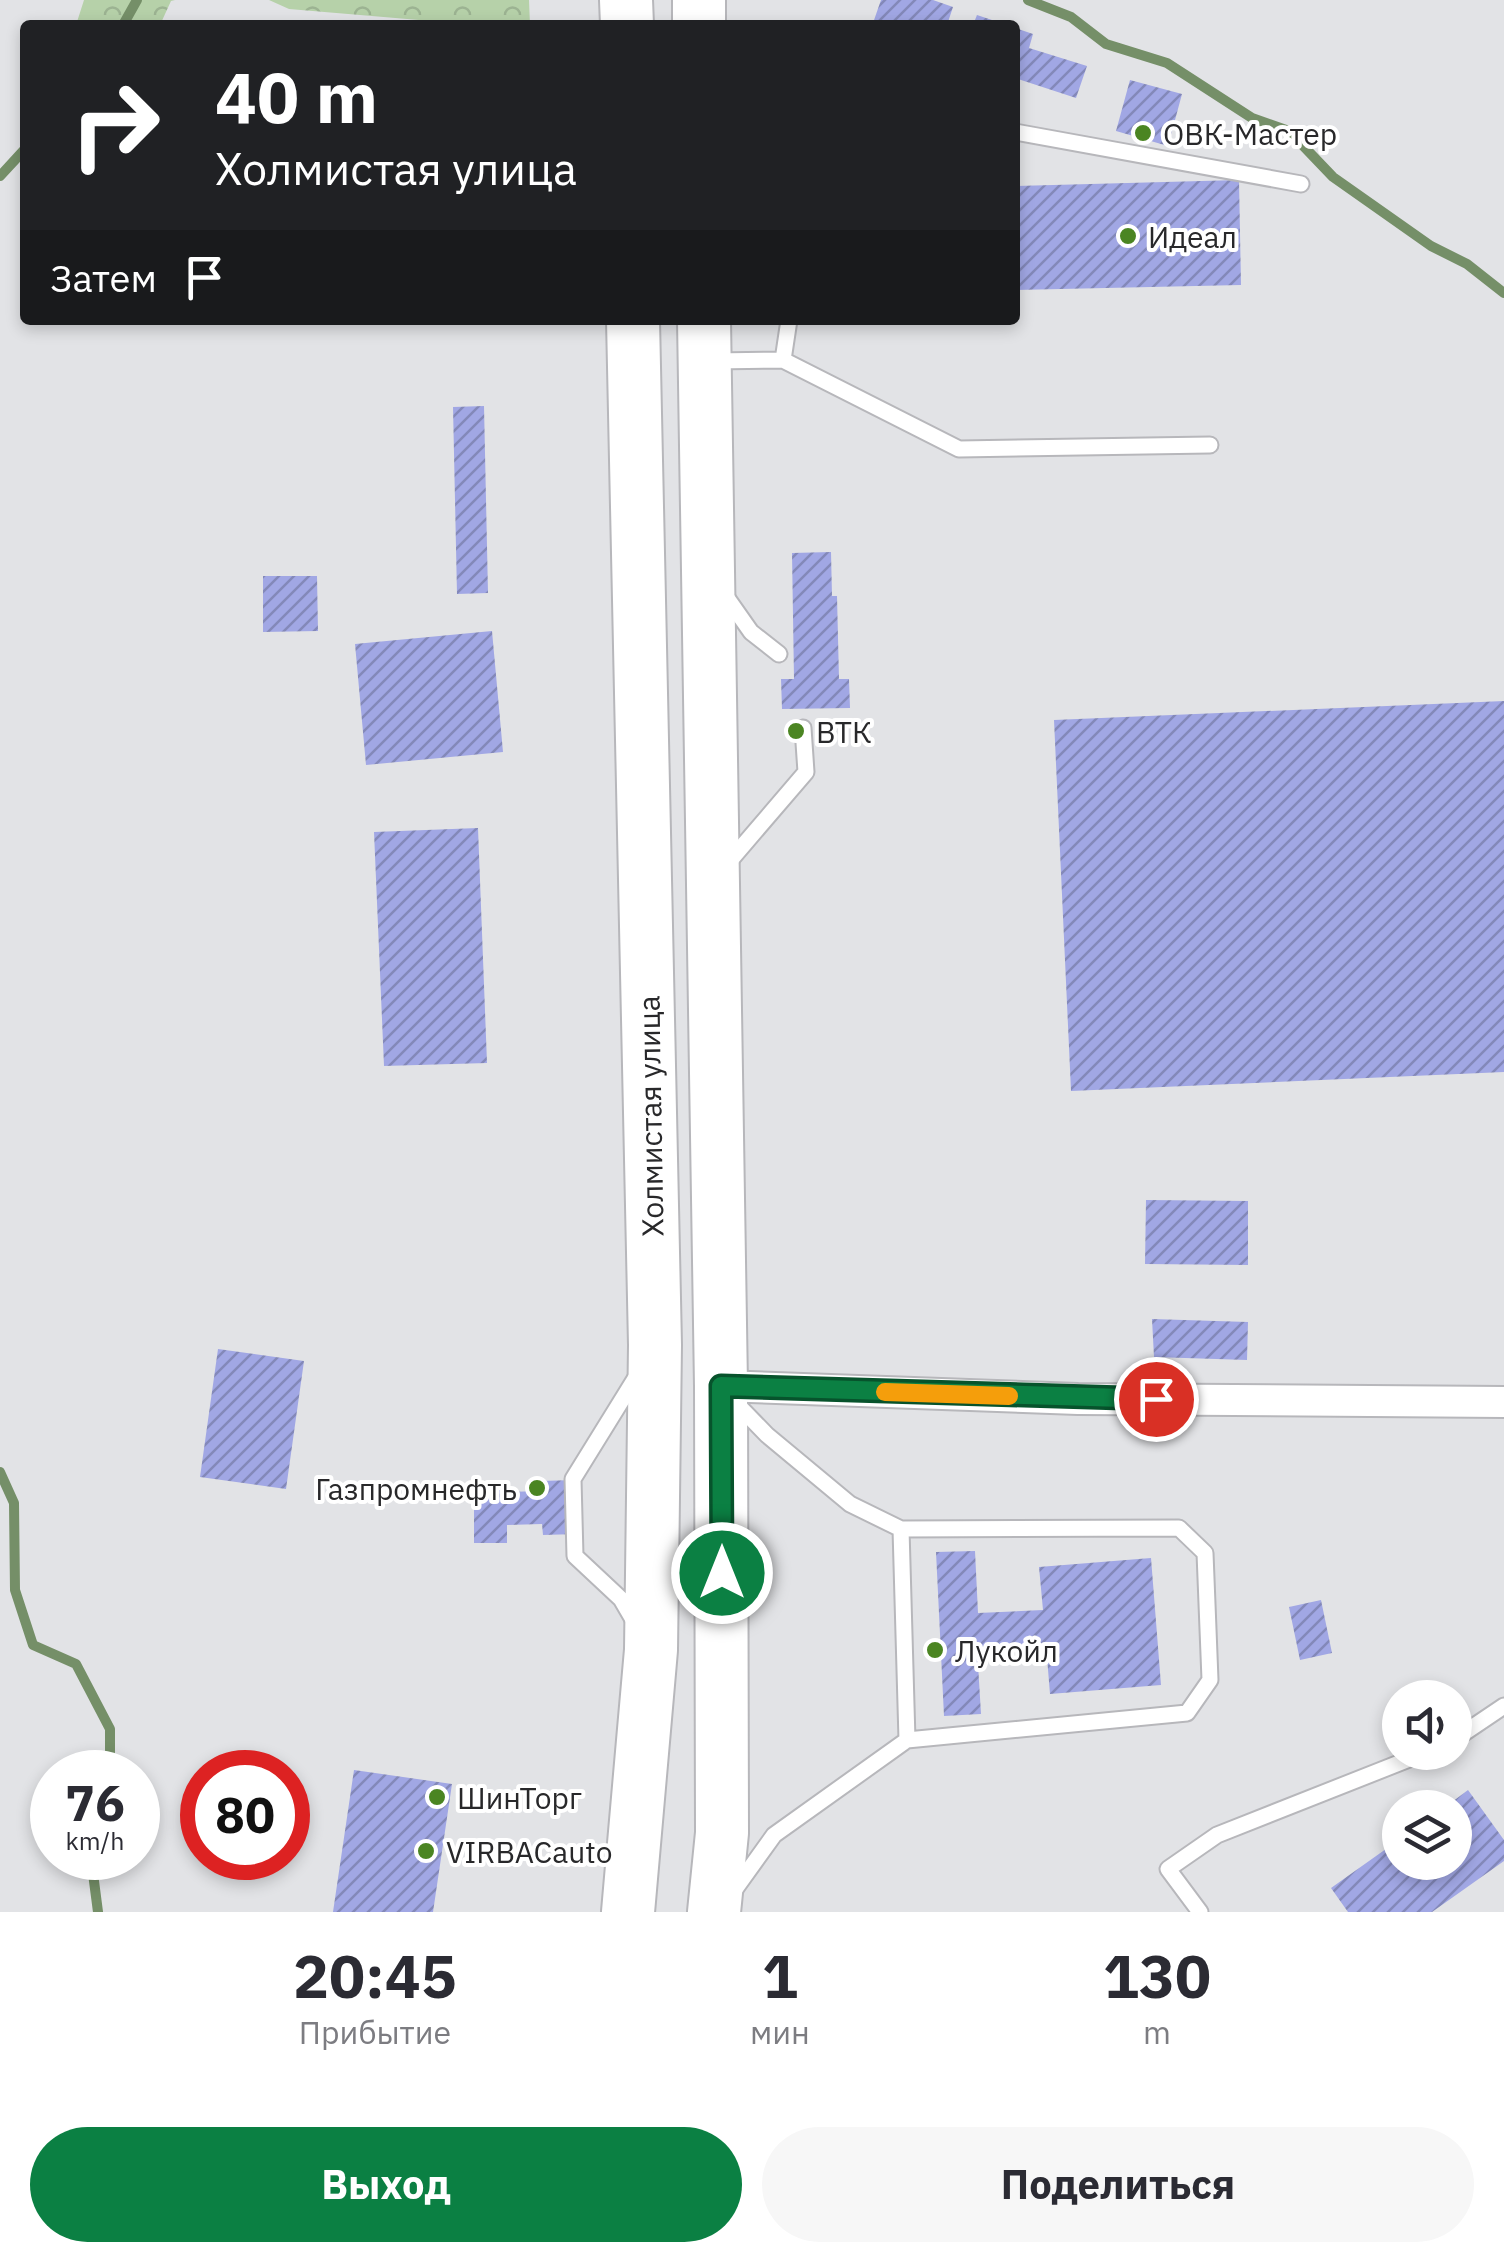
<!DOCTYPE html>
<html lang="ru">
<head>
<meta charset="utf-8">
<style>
	body { margin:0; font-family:"IBM Plex Sans",sans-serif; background:#f7f7f7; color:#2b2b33; height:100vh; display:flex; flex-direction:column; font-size:38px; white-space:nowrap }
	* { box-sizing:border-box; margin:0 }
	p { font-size:32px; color:#7c7c81 }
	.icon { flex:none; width:55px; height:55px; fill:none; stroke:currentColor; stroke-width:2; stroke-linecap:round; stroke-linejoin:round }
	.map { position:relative; height:1912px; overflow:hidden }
	.sheet { display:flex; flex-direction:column; background:#fff; flex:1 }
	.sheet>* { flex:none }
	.banner { position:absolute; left:20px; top:20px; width:1000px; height:305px; border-radius:10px; box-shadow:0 5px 15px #0003; background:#202124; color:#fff; overflow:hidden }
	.buttons { position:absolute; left:1382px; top:1680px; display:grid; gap:20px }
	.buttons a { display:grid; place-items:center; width:90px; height:90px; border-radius:50%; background:#fff; box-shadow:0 5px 15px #0003; font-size:50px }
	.speed { position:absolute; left:30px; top:1750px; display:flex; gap:20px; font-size:50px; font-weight:700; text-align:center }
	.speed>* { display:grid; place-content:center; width:130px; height:130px; border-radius:50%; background:#fff; box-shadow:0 5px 15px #0003; line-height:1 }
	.speed small { font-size:25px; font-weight:400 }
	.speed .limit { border:15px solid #d22; background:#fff; color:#111 }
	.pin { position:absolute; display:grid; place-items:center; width:85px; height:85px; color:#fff; margin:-42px; border:5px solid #fff; border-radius:50%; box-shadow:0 2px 10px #0007 }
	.me { position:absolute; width:110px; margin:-55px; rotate:0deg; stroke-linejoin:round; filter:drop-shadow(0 0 8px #0008) }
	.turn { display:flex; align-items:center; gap:35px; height:210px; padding:0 30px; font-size:45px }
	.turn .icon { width:130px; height:130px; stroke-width:2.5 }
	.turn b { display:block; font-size:70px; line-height:85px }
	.then { display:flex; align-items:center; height:95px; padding:0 30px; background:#0003; gap:20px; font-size:38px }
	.eta { display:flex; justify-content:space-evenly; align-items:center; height:170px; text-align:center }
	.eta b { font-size:60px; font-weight:800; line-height:70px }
	.cta { display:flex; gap:20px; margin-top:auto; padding:20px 30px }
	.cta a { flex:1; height:115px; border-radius:60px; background:#0b8043; color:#fff; font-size:40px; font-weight:800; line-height:115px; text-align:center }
	.cta a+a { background:#f7f7f7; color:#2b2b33 }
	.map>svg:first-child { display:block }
	.forest { fill:url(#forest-crowns) }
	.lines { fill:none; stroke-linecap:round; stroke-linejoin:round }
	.stream { stroke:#758f68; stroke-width:10 }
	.building { fill:url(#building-hatch) }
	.service-casing { stroke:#b7b7bb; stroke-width:19 }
	.minor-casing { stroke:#b7b7bb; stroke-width:34 }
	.trunk-casing { stroke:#b7b7bb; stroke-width:56 }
	.service { stroke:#fff; stroke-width:15 }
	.minor { stroke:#fff; stroke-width:30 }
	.trunk { stroke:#fff; stroke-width:52 }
	.route-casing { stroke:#07532c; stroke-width:25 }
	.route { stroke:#0b8043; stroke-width:18 }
	.slow { stroke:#f59e0b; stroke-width:18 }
	.poi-dot { fill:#4b8522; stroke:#fff; stroke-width:4 }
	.labels { text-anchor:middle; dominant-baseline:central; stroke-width:8; stroke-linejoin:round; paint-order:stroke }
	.poi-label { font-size:30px; fill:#28282a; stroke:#fff; text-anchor:start }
	.street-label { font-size:30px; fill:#28282a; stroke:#fff }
</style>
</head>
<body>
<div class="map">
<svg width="1504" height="1912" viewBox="0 0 1504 1912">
	<defs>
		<pattern id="forest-crowns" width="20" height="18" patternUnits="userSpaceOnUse" patternTransform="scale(2.5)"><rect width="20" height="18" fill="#b6d1a9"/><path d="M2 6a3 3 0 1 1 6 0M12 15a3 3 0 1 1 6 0" fill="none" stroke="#9cb392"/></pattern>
		<pattern id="building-hatch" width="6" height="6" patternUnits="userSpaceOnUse" patternTransform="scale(2.5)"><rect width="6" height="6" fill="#a1a7e4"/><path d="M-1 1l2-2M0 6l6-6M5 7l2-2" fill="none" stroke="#8388b9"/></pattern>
	</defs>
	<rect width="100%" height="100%" fill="#e2e3e6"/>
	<!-- forest -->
	<path class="forest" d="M84 0H175L171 1 160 25H76Z
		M269 0H529L530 25H478L289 9Z"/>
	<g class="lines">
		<!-- stream -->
		<path class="stream" d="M1028 0 1071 17 1106 44 1167 63 1252 118 1289 131 1333 177 1431 246 1467 264 1504 293
			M123 25 137 0
			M0 176 25 149
			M0 1472 14 1503 15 1590 33 1645 76 1664 110 1729V1766L100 1772
			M91 1858 98 1912"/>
	</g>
	<!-- building -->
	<path class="building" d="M881 0H933L953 7 947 25H879L873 23Z
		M977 15 1004 24V25H973Z
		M1015 28 1033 34 1029 48 1087 66 1076 98 1018 79 1020 74 1015 72Z
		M1130 80 1182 94 1168 146 1116 131Z
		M1239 180 1241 285 1015 290V186Z
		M484 406 488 593 457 594 453 407Z
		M831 552 832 596H837L839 679H849L850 708 782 709 781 679H794L792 553Z
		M263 576H317L318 631 263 632Z
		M492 631 503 752 366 765 355 644Z
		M1504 701V1072L1071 1091 1054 720Z
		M478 828 487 1063 384 1066 374 832Z
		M1146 1200 1248 1201V1265L1145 1264Z
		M1152 1319 1248 1322 1247 1360 1154 1357Z
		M218 1349 304 1361 286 1489 200 1477Z
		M575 1480 577 1534 543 1535 542 1524 507 1525V1543H474V1487H508V1492L540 1491V1481Z
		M975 1551 978 1613 1043 1610 1039 1567 1151 1558 1161 1685 1050 1694 1046 1645 977 1648 981 1714 944 1716 936 1552Z
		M1321 1600 1332 1653 1300 1660 1289 1607Z
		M354 1770 452 1784 433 1912H333Z
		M1468 1790 1504 1840V1861L1432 1912H1348L1331 1888 1400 1839V1862H1455V1808H1444Z"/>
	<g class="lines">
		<!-- service casing -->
		<g class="service-casing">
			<path id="service" d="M1015 132 1301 184
				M783 360 789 320
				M714 361 783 360 959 449 1210 445
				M725 595 751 632 779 654
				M728 863 806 772 803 728
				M901 1529 1179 1528 1205 1553 1210 1680 1187 1713 907 1740
				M635 1623 621 1599 575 1556 573 1479 638 1374
				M1455 1739 1504 1706
				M733 1892 774 1835 907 1740 901 1529 850 1504 767 1435 734 1401
				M1200 1912 1168 1869 1217 1835 1427 1752"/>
		</g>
		<!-- minor casing -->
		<g class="minor-casing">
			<path id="minor" d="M721 1386 1078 1399 1504 1402"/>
		</g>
		<!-- trunk casing -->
		<g class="trunk-casing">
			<path id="trunk" d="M626 0 627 25
				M699 0V25
				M704 320 721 1386 722 1833 714 1912
				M628 1912 651 1650 655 1345 633 320"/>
		</g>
		<!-- service -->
		<use href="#service" class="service"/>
		<!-- minor -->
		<use href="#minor" class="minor"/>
		<!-- trunk -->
		<use href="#trunk" class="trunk"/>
	</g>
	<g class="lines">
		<!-- route casing -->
		<g class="route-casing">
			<path id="route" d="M722 1573 721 1386 1156 1399"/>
		</g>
		<!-- route -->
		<use href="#route" class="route"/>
		<!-- slow -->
		<path class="slow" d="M885 1392 1009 1396"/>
	</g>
	<!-- markers -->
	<g class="poi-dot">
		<circle cx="1143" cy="133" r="10"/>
		<circle cx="1128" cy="236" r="10"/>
		<circle cx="796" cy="731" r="10"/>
		<circle cx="537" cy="1488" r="10"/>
		<circle cx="935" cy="1650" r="10"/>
		<circle cx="437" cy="1797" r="10"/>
		<circle cx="426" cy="1851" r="10"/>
	</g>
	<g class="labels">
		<!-- poi labels -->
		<g class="poi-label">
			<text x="1163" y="133">ОВК-Мастер</text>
			<text x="1148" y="236">Идеал</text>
			<text x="816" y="731">ВТК</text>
			<text x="517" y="1488" text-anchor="end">Газпромнефть</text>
			<text x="955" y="1650">Лукойл</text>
			<text x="457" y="1797">ШинТорг</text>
			<text x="446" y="1851">VIRBACauto</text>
		</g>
		<!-- street labels -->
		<g class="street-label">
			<text transform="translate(650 1116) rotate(-91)">Холмистая улица</text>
		</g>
	</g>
</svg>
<div class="buttons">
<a><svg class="icon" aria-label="sound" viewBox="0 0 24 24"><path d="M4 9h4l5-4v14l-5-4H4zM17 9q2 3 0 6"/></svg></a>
<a><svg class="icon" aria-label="layers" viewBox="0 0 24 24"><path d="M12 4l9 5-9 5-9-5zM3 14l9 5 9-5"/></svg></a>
</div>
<div class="speed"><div>76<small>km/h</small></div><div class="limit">80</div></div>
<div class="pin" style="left:1156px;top:1399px;background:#d93025"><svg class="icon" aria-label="arrive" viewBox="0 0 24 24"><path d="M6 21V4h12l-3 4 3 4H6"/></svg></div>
<svg class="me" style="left:722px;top:1573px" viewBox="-20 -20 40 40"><circle r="17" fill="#0b8043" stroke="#fff" stroke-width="3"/><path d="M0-11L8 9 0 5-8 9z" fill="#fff"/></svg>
<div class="banner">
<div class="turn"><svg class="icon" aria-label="right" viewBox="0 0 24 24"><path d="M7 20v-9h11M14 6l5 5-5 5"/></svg><div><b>40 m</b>Холмистая улица</div></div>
<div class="then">Затем<svg class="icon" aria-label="arrive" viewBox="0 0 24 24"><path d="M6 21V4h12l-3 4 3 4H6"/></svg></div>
</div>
</div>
<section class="sheet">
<div class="eta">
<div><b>20:45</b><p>Прибытие</p></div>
<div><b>1</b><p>мин</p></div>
<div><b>130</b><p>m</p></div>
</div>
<div class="cta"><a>Выход</a><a>Поделиться</a></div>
</section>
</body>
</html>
